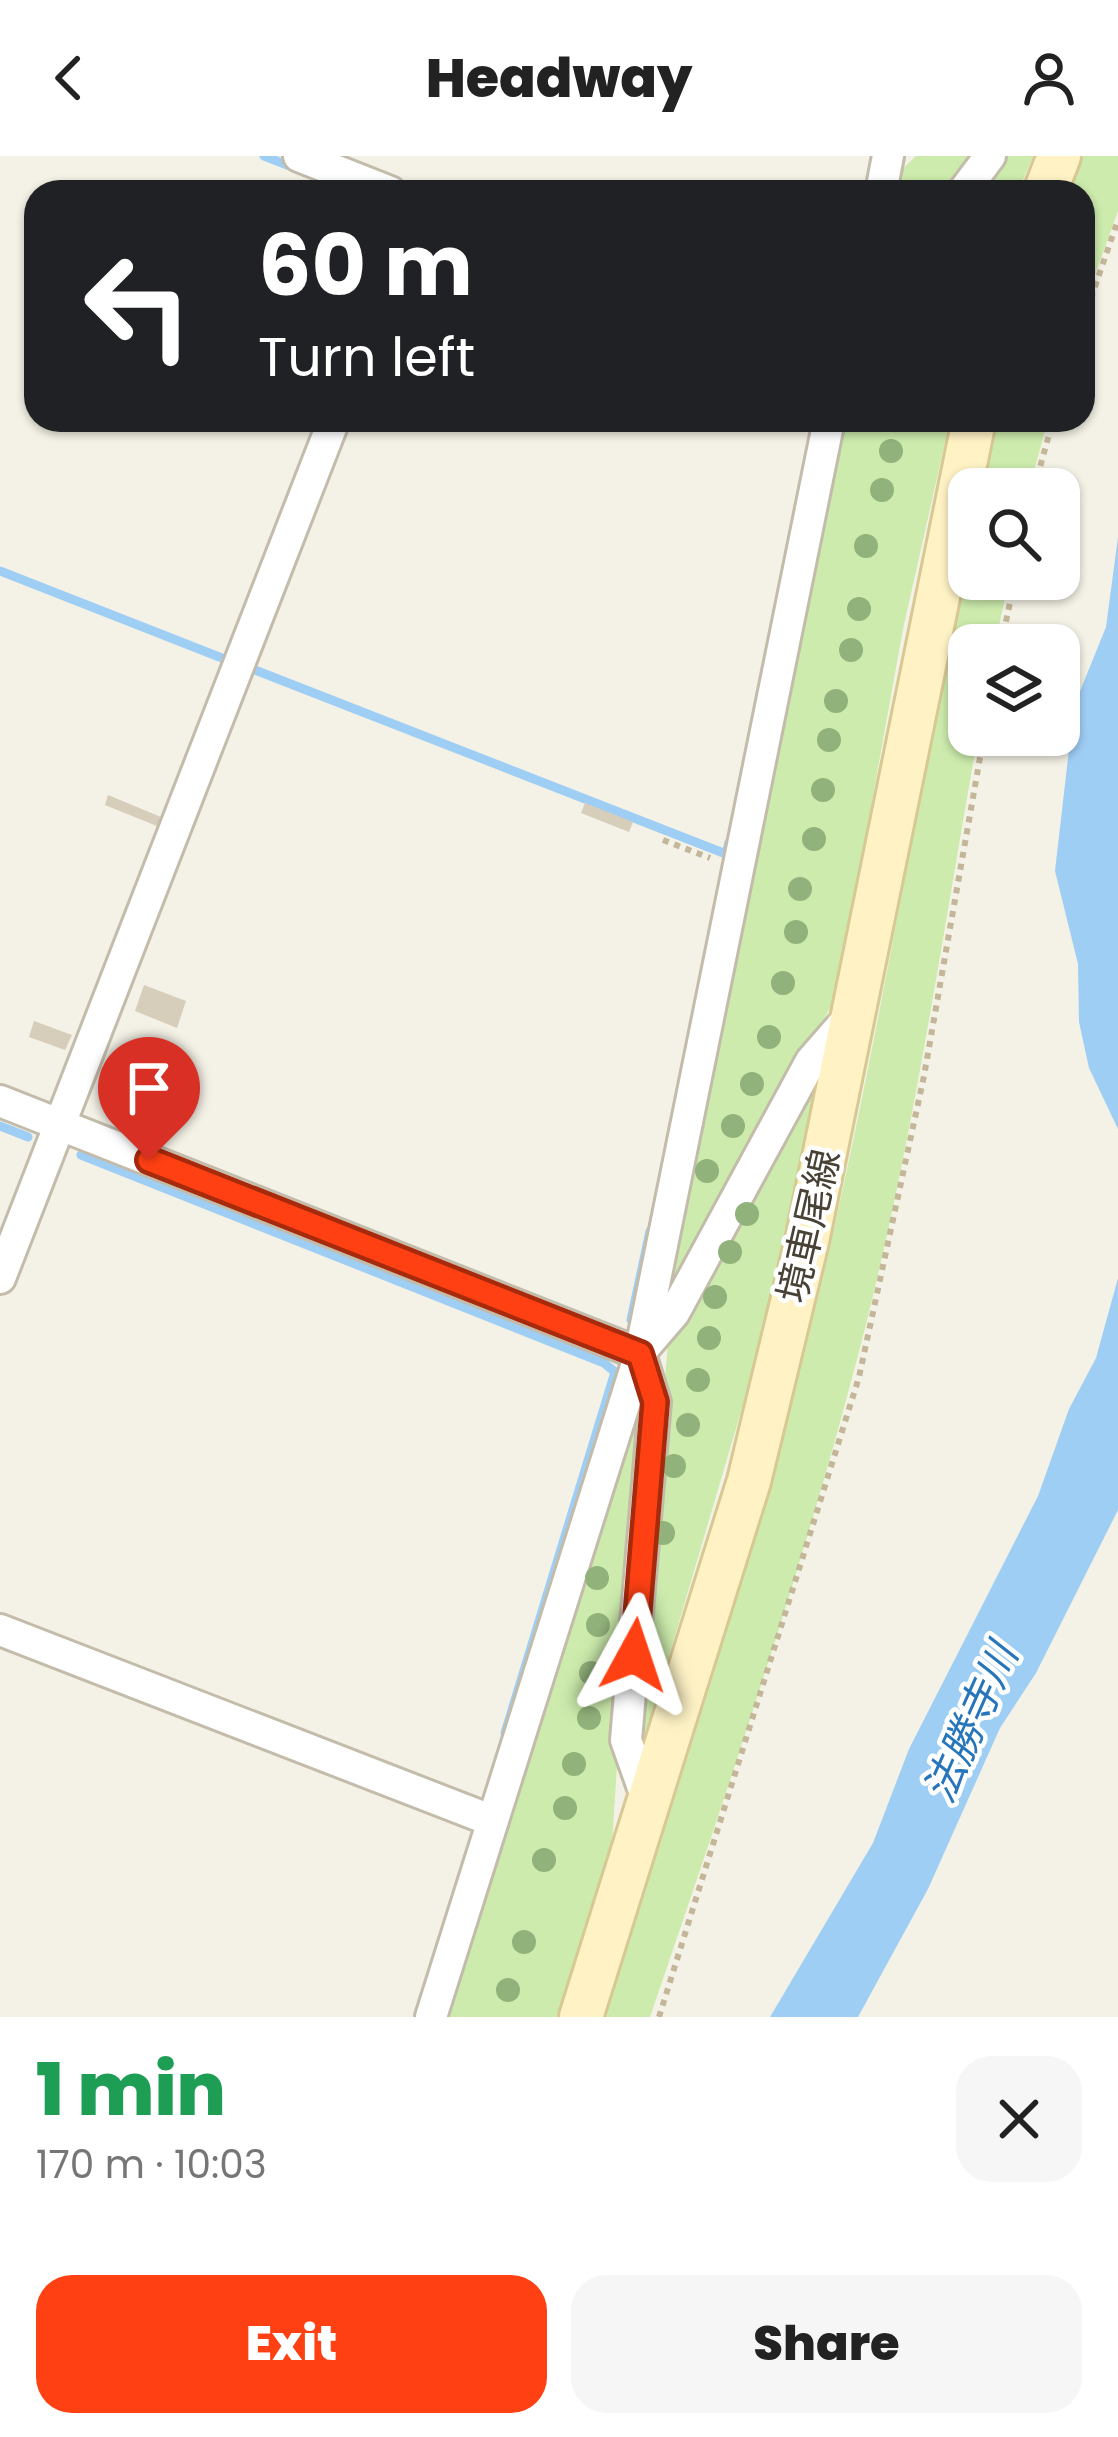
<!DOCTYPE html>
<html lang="en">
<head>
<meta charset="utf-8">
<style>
	body { margin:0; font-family:Poppins,"Noto Sans JP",sans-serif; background:#f6f6f6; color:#222; height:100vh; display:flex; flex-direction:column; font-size:45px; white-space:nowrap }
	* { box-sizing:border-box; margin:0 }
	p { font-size:39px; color:#767676 }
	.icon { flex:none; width:66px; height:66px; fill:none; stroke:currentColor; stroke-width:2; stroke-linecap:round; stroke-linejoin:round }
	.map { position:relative; height:1861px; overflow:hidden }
	.drawer { display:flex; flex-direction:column; background:#fff; flex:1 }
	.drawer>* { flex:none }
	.banner { position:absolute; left:24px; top:24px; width:1071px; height:252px; border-radius:36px; box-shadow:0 3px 9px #0004; background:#202124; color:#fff; overflow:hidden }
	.fabs { position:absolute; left:948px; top:312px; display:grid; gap:24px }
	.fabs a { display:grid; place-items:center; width:132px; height:132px; border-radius:24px; background:#fff; box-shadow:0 3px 9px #0004; font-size:60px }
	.pin { position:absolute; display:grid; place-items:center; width:102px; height:102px; color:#fff; margin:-123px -51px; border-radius:50% 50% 50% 0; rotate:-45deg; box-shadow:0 0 12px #0007 }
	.pin .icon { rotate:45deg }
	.me { position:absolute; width:132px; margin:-66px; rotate:5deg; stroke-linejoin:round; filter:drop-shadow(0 0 9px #0008) }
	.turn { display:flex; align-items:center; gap:42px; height:252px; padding:0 36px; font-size:54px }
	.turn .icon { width:156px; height:156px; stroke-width:2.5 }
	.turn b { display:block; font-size:84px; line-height:102px }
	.round { display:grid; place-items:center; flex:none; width:126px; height:126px; border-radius:36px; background:#f6f6f6 }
	.summary { display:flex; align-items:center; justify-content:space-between; height:204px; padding:0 36px }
	h1 { font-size:72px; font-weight:800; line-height:90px; color:#1e9e55 }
	.button { display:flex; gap:24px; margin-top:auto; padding:24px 36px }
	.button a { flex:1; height:138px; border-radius:36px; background:#ff4013; color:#fff; font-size:48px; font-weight:800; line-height:138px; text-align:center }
	.button a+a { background:#f6f6f6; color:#222 }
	header { display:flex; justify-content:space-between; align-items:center; height:156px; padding:0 36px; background:#fff; font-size:54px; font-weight:800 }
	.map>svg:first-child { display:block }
	.green { fill:#ccebac }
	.water { fill:#9fcef5 }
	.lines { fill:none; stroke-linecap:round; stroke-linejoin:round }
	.stream { stroke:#9fcef5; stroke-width:9 }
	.building { fill:#d7cdbb }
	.minor-casing { stroke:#c3bcab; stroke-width:36 }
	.secondary-casing { stroke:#d8c893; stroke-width:48 }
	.path { stroke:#c3b699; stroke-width:6; stroke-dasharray:6 6; stroke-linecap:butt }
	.minor { stroke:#fff; stroke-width:30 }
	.secondary { stroke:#fff3c6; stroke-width:42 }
	.tree { fill:#92b27b }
	.route-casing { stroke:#a62a0c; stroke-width:30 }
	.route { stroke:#ff4013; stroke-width:21 }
	.labels { text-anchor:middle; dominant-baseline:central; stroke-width:9; stroke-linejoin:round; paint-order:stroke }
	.street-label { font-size:39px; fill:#484135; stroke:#fff }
	.water-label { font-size:42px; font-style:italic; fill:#2776bb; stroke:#fff }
</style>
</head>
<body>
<header><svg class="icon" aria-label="back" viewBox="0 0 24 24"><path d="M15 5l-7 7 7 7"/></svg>Headway<svg class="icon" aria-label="person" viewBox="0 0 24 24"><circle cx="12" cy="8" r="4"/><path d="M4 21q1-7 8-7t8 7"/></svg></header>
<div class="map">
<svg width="1118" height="1861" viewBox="0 0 1118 1861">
	<rect width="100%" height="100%" fill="#f4f1e6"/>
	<!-- green -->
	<path class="green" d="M916 0H980L955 36H890L893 22Z
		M997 0H1033L1018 36H971Z
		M1080 0H1118V55L1083 152V36H1065Z
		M840 264H950L903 473 837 839 667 1150V1084Z
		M995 264H1048L1029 333H979Z
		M969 375V423H1009L995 489H969V579H978C941 787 911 999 857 1203 799 1425 724 1644 650 1861H605C677 1631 755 1401 812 1166 876 905 918 639 969 375Z
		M823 913 752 1218 646 1578H636L668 1187Z
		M640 1241 612 1689 557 1861H449Z"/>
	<!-- water -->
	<path class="water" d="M1118 381V973L1089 912 1079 866 1078 808 1055 715 1074 550 1106 471Z
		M1118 1122V1354L1036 1517 1000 1572 928 1733 858 1861H770L873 1687 909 1593 1038 1340 1069 1253 1096 1202Z"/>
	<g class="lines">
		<!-- stream -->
		<path class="stream" d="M264 0 295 12
			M0 415 227 504
			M250 512 726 698 729 686
			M0 970 28 981
			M81 999 604 1207 615 1216 505 1577
			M631 1164 650 1075"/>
	</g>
	<!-- building -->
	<path class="building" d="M108 639 161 661 157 670 105 649Z
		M585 647 633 666 629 676 581 657Z
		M144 829 186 845 177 872 135 855Z
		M34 865 72 879 65 894 29 881Z"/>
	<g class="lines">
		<!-- minor casing -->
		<g class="minor-casing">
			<path id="minor" d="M299 0 390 36
				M881 36 888 0
				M963 36 990 0
				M0 945 640 1198
				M0 1122 334 264
				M643 1193 674 1157 811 905 852 858
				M640 1198 655 1246 626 1584 647 1643
				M0 1474 493 1665
				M431 1861 640 1198 829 264"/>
		</g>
		<!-- secondary casing -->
		<g class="secondary-casing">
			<path id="secondary" d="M1045 36 1059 0
				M581 1861 749 1325 807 1085 974 264"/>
		</g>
		<!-- path -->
		<path class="path" d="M1083 165 1118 64
			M1034 333 1053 264
			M1001 489 1015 423
			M663 684 710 702
			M659 1861 859 1221 924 920 984 579"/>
		<!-- minor -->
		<use href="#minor" class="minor"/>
		<!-- secondary -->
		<use href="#secondary" class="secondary"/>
	</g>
	<!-- trees -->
	<g class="tree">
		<circle cx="891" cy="295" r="12"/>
		<circle cx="882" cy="334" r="12"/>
		<circle cx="866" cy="390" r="12"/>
		<circle cx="859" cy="453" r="12"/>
		<circle cx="851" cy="494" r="12"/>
		<circle cx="836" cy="545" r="12"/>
		<circle cx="829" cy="584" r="12"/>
		<circle cx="823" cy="634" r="12"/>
		<circle cx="814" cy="683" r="12"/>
		<circle cx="800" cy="733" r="12"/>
		<circle cx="796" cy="776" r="12"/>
		<circle cx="783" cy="827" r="12"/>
		<circle cx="769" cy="881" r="12"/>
		<circle cx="752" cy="928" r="12"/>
		<circle cx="733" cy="970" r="12"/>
		<circle cx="707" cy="1015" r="12"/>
		<circle cx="747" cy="1058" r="12"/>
		<circle cx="730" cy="1096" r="12"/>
		<circle cx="715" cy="1141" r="12"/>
		<circle cx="709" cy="1182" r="12"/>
		<circle cx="698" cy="1224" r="12"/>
		<circle cx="688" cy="1269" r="12"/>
		<circle cx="674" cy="1310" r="12"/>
		<circle cx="663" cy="1377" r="12"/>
		<circle cx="597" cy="1422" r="12"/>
		<circle cx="598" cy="1469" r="12"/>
		<circle cx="591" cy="1517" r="12"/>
		<circle cx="589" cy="1562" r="12"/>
		<circle cx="574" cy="1608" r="12"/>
		<circle cx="565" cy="1652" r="12"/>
		<circle cx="544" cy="1704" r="12"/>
		<circle cx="524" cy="1786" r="12"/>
		<circle cx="508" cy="1834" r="12"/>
	</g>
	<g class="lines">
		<!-- route casing -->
		<g class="route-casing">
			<path id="route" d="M149 1004 640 1198 655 1246 634 1499"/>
		</g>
		<!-- route -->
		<use href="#route" class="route"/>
	</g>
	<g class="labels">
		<!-- street labels -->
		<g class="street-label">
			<text transform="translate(809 1070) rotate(-77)">境車尾線</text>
		</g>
		<!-- water labels -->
		<g class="water-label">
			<text transform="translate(971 1567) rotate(-66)">法勝寺川</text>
		</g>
	</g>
</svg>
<div class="fabs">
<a><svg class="icon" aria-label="search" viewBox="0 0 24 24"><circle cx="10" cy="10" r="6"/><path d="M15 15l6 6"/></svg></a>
<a><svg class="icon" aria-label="layers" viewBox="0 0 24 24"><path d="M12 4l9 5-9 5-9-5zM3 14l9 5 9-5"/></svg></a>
</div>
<div class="pin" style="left:149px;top:1004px;background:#d93025"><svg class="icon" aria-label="arrive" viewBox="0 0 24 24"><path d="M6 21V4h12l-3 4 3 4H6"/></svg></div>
<svg class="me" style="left:634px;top:1499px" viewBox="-20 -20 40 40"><path d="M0-17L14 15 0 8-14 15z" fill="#ff4013" stroke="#fff" stroke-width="4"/></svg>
<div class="banner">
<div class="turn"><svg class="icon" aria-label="left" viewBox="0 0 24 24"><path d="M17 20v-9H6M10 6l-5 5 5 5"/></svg><div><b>60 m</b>Turn left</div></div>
</div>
</div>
<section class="drawer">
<div class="summary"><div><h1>1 min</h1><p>170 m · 10:03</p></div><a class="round"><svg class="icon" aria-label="close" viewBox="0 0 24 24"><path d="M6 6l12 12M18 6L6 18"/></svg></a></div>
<div class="button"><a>Exit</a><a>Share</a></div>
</section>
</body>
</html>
